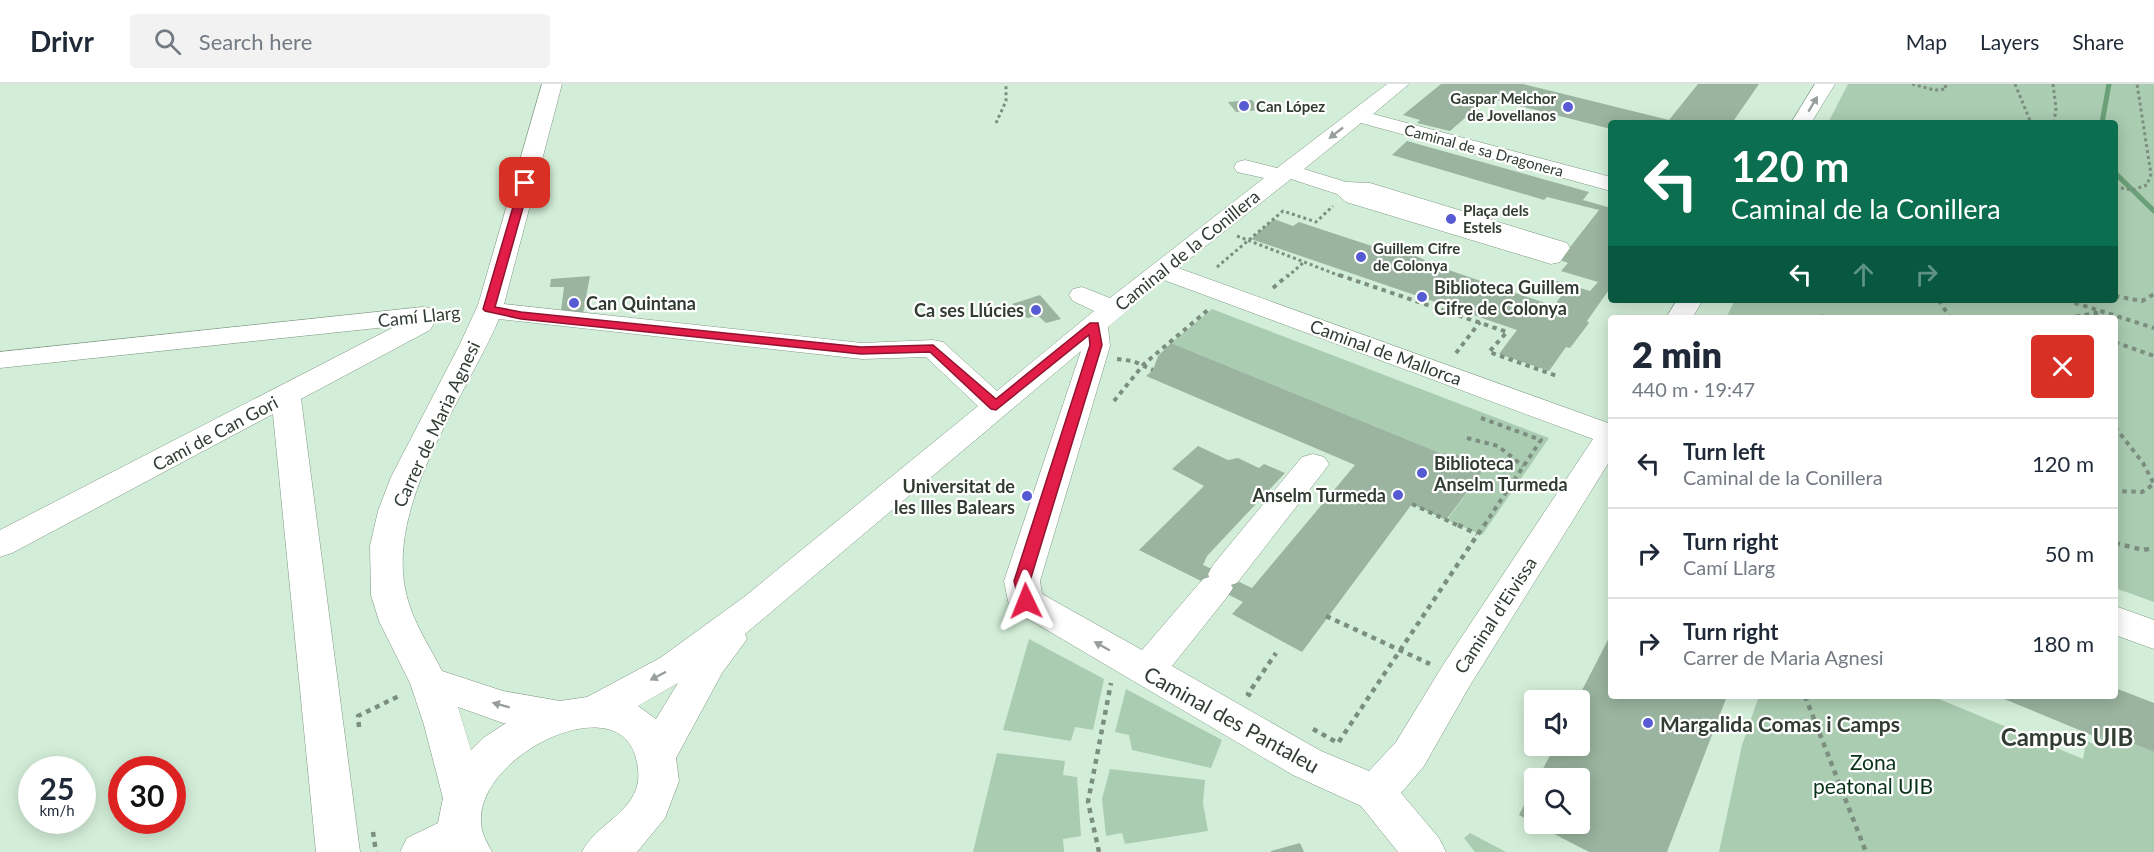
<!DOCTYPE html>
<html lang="en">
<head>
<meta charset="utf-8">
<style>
	body { margin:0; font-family:Lato,sans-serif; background:#f2f2f3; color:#1f2937; height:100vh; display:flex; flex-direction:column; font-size:22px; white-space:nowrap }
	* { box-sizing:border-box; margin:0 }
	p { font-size:20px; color:#747a83 }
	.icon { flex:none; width:33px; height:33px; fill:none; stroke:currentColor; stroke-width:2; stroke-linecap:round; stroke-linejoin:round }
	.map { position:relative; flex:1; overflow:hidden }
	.side { position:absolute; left:1608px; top:231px; width:510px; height:384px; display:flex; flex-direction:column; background:#fff; border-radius:6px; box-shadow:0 3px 15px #0003 }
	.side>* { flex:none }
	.guide { position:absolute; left:1608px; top:36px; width:510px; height:183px; border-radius:6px; box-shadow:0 3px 15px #0003; background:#0b6e4f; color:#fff; overflow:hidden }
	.fabs { position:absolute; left:1524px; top:606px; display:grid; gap:12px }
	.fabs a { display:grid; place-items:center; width:66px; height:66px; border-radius:6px; background:#fff; box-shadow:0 3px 15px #0003; font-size:30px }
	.speed { position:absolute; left:18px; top:672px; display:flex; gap:12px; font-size:30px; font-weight:700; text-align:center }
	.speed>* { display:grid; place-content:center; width:78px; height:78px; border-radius:50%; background:#fff; box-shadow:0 3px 15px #0003; line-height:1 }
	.speed small { font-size:15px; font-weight:400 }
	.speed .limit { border:9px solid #d22; background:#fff; color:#111 }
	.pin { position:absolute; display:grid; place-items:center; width:51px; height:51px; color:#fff; margin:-26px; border-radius:12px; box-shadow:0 3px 9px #0006 }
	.me { position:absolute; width:66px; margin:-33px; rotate:358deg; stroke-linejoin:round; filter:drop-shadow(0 0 4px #0008) }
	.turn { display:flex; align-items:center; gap:21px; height:126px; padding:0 24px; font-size:27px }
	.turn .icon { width:78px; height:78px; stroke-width:2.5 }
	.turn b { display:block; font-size:42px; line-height:51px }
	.lanes { display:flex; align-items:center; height:57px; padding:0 24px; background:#0003; justify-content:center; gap:30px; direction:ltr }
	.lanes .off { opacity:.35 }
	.round { display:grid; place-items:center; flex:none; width:63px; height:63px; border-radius:6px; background:#f2f2f3 }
	.headline { display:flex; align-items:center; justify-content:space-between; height:102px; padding:0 24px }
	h1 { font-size:36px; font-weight:800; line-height:45px }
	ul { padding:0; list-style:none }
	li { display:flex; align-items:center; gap:18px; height:90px; padding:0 24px; border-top:2px solid #e0e1e3 }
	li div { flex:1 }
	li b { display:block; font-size:22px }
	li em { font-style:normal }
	header { display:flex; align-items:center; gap:36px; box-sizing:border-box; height:84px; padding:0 30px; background:#fff; border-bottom:2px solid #e0e1e3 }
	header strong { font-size:28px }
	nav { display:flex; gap:33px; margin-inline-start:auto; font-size:21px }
	.search { width:420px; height:54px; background:#f2f2f3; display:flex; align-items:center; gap:15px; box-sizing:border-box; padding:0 21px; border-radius:6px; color:#747a83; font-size:22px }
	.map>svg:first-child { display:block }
	.green { fill:#aaccb1 }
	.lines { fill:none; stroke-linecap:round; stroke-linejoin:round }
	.stream { stroke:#6aa078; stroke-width:5 }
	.building { fill:#9ab49f }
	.minor-casing { stroke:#7f9884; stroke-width:1 }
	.path-far2 { stroke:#7b8e7f; stroke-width:3; stroke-dasharray:3 3; stroke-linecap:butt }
	.path-far1 { stroke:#7b8e7f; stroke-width:4; stroke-dasharray:4.5 4.5; stroke-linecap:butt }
	.path { stroke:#7b8e7f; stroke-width:4.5; stroke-dasharray:5 5; stroke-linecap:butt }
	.minor { fill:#fff; fill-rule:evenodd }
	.oneway { fill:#989e99 }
	.route { fill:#e11d48; stroke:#92132f; stroke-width:1.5 }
	.poi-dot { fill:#575bd3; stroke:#fff; stroke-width:2 }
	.labels { text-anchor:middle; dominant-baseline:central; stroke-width:4.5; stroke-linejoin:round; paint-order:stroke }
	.far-poi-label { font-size:15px; font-weight:bold; fill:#313c33; stroke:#fff; text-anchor:start }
	.far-street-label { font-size:15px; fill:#313c33; stroke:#fff }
	.street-label { font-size:18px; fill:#313c33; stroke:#fff }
	.poi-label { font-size:18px; font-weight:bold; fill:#313c33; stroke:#fff; text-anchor:start }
	.near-street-label { font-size:21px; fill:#313c33; stroke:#fff }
	.near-poi-label { font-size:21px; font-weight:bold; fill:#313c33; stroke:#fff; text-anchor:start }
	.near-park-label { font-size:21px; fill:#073217; stroke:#fff }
	.near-neighbourhood-label { font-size:24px; font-weight:bold; fill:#313c33; stroke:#fff }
</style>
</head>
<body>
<header>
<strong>Drivr</strong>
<div class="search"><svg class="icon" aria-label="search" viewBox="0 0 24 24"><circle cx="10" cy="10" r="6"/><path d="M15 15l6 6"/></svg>Search here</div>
<nav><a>Map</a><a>Layers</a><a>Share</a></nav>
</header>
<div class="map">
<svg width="2154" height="768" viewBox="0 0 2154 768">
	<rect width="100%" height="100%" fill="#d3eed8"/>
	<!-- green -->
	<path class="green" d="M1848 0H2154V518L2115 504V234H1726L1735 216H2115V39H1828Z
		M1212 225 1549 354 1482 451 1447 436 1481 390C1478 374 1461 369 1445 371L1171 259Z
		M1029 555 1104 595 1093 646 1075 643 1071 657 1003 646Z
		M1126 605 1222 656 1211 684 1132 666 1129 651 1115 648Z
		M1759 612H1932L2083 675 2086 657 2099 662 2103 648 2154 668V768H1719L1742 661Z
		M997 669 1065 677 1063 691 1077 693 1081 752 1063 755 1064 768H973Z
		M1110 685 1205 696 1203 719 1208 747 1125 760 1122 749 1106 752 1102 715Z
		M1470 749 1506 768H1475L1464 754Z"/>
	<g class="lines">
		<!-- stream -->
		<path class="stream" d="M2102 39 2109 0
			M2115 89 2154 127"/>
	</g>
	<!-- building -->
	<path class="building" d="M1441 0H1523L1669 36 1698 0H1759L1732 39H1611V45L1488 14 1450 47 1417 39 1420 36 1403 31Z
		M1252 16 1259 26 1236 28 1228 18Z
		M1407 57 1589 108 1583 116 1611 124V203L1587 237 1589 239 1570 264 1566 263 1549 287 1499 270 1517 246 1251 155 1274 135 1293 142 1299 138 1387 167 1416 172 1437 182 1554 222 1564 208 1551 203 1557 197 1590 207 1598 198 1561 187 1568 179 1560 176 1599 126 1547 113 1544 116 1392 71Z
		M590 192 582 235 560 234 564 203H550L551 195Z
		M1040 211 1061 235 1046 239 1038 232 1027 234 1012 220Z
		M1171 259 1445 371 1456 370 1465 373 1480 382 1481 390 1446 436 1412 420 1302 568 1232 530 1243 518 1139 466 1204 402 1172 385 1198 362 1228 376 1238 374 1259 384 1264 380 1285 389 1207 472 1203 481 1252 504 1355 381 1146 292 1153 286 1158 272Z
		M1611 550V612H1727L1667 768H1589L1535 740H1580V694H1538L1555 662H1580V616H1577Z
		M2115 604 2154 619V668L2103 648 2101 655 1997 612H2115Z
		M1534 701V739L1519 731Z
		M1300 759 1304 768H1271V767Z"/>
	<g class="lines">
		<!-- minor casing -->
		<g class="minor-casing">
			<path id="minor" d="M542 0H562L504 220 862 259 933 256 943 258 997 307 1094 227 1073 217 1069 211 1073 205 1082 203 1110 214 1264 94 1237 88 1234 83 1237 78 1245 76 1277 84 1387 0H1409L1373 30 1611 93V107L1361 39 1304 85 1346 98 1370 99 1567 159 1570 164 1560 178 1551 180 1346 118 1337 110 1291 95 1178 184 1611 340V375L1469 603 1424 682 1401 709 1439 754 1446 768H1398L1361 722 1293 691 1013 526 1008 517 1004 497 1081 267 745 550 747 555 722 589 676 674 679 697 665 734 637 768H582C595 741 632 730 638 698 639 688 638 681 635 671 614 604 477 672 481 738 481 749 487 758 492 768H400L407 754 438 739 443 714 424 641 410 599 379 537 371 511 370 462 378 427 391 393 459 262 478 221ZM1164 196 1593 355 1443 581 1396 658 1369 687 1321 667 1172 582 1227 513 1233 504 1231 501 1237 499 1324 387 1329 380 1324 373 1313 370 1302 373 1213 481 1208 490 1209 493 1203 495 1142 566 1042 510 1040 497 1110 262 1108 243ZM499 235 862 275 926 273 978 322 744 513 660 574 587 613 560 617 503 607 442 587C430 563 414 540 407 513 383 423 465 314 499 235ZM678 599 656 635 638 622ZM458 623 503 639H506L483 654 471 666Z
				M1815 0H1835L1811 39H1791Z
				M1677 216H1703L1692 234H1666Z
				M423 223 435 225 439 231 430 246 301 315 360 768H316L273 330 12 469 0 473V446L396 242 0 284V268Z
				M2115 522 2154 536V565L2115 551Z"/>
		</g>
		<!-- path-far2 -->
		<path class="path-far2" d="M1912 0 1934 6 1946 5 1945 0
			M2015 0 2031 39
			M2053 0 2056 24 2054 39
			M1733 38 1736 39
			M996 39 1006 17V0
			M2115 103 2132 106 2147 101 2151 90 2137 0
			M1237 152 1343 193
			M1217 183 1283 127 1316 138 1333 122
			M1287 193 1304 178"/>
		<!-- path-far1 -->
		<path class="path-far1" d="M1339 191 1507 248 1489 268 1557 292
			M1273 204 1288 191
			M2115 212 2142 217 2154 210
			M1939 216 1950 234
			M2066 216 2154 244
			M1821 234 1824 232
			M2067 234 2102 228
			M2115 258 2154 272
			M1456 269 1480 238
			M1117 275 1133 277 1153 286
			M1114 317 1144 280 1209 225
			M1481 334 1541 356 1483 443
			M2115 343 2143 379 2154 400 2142 408 2115 407
			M1467 354 1498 362 1523 382
			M1412 420 1461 443"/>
		<!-- path -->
		<path class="path" d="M1458 441 1477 450
			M2115 459 2143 466 2154 464
			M1326 532 1430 580
			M1251 612 1248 610 1276 569
			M1805 612 1866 768
			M359 643 358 632 401 611
			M1313 645 1338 659 1484 441
			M373 748 376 768
			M1099 768 1088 718 1111 599"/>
		<!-- minor -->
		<use href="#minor" class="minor"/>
	</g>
	<!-- one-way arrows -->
	<defs><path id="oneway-solid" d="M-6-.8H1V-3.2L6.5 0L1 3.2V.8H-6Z" transform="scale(1.5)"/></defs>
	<g class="oneway">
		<use href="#oneway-solid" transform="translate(1813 20) rotate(-59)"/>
		<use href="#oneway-solid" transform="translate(1336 49) rotate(142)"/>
		<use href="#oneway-solid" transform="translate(1102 562) rotate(-150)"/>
		<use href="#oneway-solid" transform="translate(658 592) rotate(152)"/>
		<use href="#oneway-solid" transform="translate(501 621) rotate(-165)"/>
	</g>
	<!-- route -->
	<path class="route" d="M525 96 530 99 495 223 521 228 861 263 933 261 996 315 1090 239H1098L1102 261 1030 497 1034 517 1031 521H1020L1014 497 1090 261 1089 251 996 326 991 325 930 268 861 270 521 235 485 227 483 225 520 99Z"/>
	<!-- markers -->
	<g class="poi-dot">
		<circle cx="1244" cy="22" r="6"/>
		<circle cx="1568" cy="23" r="6"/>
		<circle cx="1451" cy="135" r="6"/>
		<circle cx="1361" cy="173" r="6"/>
		<circle cx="1422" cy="213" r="6"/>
		<circle cx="574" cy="219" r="6"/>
		<circle cx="1036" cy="226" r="6"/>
		<circle cx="1422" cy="389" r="6"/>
		<circle cx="1398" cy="411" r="6"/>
		<circle cx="1027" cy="412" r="6"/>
		<circle cx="1648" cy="639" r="6"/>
	</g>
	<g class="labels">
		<!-- far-poi labels -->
		<g class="far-poi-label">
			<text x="1556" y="14" text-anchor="end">Gaspar Melchor<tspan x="1556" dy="17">de Jovellanos</tspan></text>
			<text x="1256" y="22">Can López</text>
			<text x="1463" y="126">Plaça dels<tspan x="1463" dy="17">Estels</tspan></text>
			<text x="1373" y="164">Guillem Cifre<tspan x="1373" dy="17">de Colonya</tspan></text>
		</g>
		<!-- far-street labels -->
		<g class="far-street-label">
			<text transform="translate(1484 66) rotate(15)">Caminal de sa Dragonera</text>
		</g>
		<!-- street labels -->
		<g class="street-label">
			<text transform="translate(1187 166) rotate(-39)">Caminal de la Conillera</text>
			<text transform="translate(419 232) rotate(-6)">Camí Llarg</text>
			<text transform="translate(1386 268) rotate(20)">Caminal de Mallorca</text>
			<text transform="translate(436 340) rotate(-65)">Carrer de Maria Agnesi</text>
			<text transform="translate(215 349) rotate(-28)">Camí de Can Gori</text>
			<text transform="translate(1495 531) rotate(-57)">Caminal d'Eivissa</text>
		</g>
		<!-- poi labels -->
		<g class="poi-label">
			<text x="1434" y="203">Biblioteca Guillem<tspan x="1434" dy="21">Cifre de Colonya</tspan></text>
			<text x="586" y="219">Can Quintana</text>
			<text x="1024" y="226" text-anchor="end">Ca ses Llúcies</text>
			<text x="1434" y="379">Biblioteca<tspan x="1434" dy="21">Anselm Turmeda</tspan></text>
			<text x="1015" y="402" text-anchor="end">Universitat de<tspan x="1015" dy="21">les Illes Balears</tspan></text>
			<text x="1386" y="411" text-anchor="end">Anselm Turmeda</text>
		</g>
		<!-- near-street labels -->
		<g class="near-street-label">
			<text transform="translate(1232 635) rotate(29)">Caminal des Pantaleu</text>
		</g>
		<!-- near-poi labels -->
		<g class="near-poi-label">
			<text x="1660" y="639">Margalida Comas i Camps</text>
		</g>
		<!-- near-park labels -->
		<g class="near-park-label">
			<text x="1873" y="677">Zona<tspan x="1873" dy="24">peatonal UIB</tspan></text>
		</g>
		<!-- near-neighbourhood labels -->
		<g class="near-neighbourhood-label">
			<text x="2067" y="652">Campus UIB</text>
		</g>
	</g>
</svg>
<div class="fabs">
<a><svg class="icon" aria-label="sound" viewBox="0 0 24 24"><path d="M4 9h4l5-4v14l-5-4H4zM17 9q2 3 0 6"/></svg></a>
<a><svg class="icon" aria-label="search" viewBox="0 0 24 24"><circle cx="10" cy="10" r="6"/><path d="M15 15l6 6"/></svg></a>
</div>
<div class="speed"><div>25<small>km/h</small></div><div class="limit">30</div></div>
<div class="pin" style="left:525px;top:99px;background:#d93025"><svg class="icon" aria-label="arrive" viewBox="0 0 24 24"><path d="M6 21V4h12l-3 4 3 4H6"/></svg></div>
<svg class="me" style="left:1026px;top:517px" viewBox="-20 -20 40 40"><path d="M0-17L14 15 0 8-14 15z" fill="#e11d48" stroke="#fff" stroke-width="4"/></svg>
<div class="guide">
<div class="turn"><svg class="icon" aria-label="left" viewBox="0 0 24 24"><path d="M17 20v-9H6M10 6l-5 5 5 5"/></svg><div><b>120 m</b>Caminal de la Conillera</div></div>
<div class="lanes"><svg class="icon" aria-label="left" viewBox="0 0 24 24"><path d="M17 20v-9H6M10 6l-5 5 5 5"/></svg><svg class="icon off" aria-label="ahead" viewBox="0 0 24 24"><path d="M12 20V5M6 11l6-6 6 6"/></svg><svg class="icon off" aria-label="right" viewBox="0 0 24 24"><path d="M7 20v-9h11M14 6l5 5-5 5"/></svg></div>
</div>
<section class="side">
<div class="headline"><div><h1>2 min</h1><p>440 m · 19:47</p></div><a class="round" style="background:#d93025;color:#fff"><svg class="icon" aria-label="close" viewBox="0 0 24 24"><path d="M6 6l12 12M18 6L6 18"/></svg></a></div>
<ul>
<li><svg class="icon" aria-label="left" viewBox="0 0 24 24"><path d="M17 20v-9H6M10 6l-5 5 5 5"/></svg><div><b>Turn left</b><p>Caminal de la Conillera</p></div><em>120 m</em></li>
<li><svg class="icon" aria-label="right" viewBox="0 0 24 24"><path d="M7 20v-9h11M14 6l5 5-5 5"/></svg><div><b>Turn right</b><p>Camí Llarg</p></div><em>50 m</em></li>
<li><svg class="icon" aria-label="right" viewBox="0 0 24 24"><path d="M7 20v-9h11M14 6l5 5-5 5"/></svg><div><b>Turn right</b><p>Carrer de Maria Agnesi</p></div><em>180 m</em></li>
</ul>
</section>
</div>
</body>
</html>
